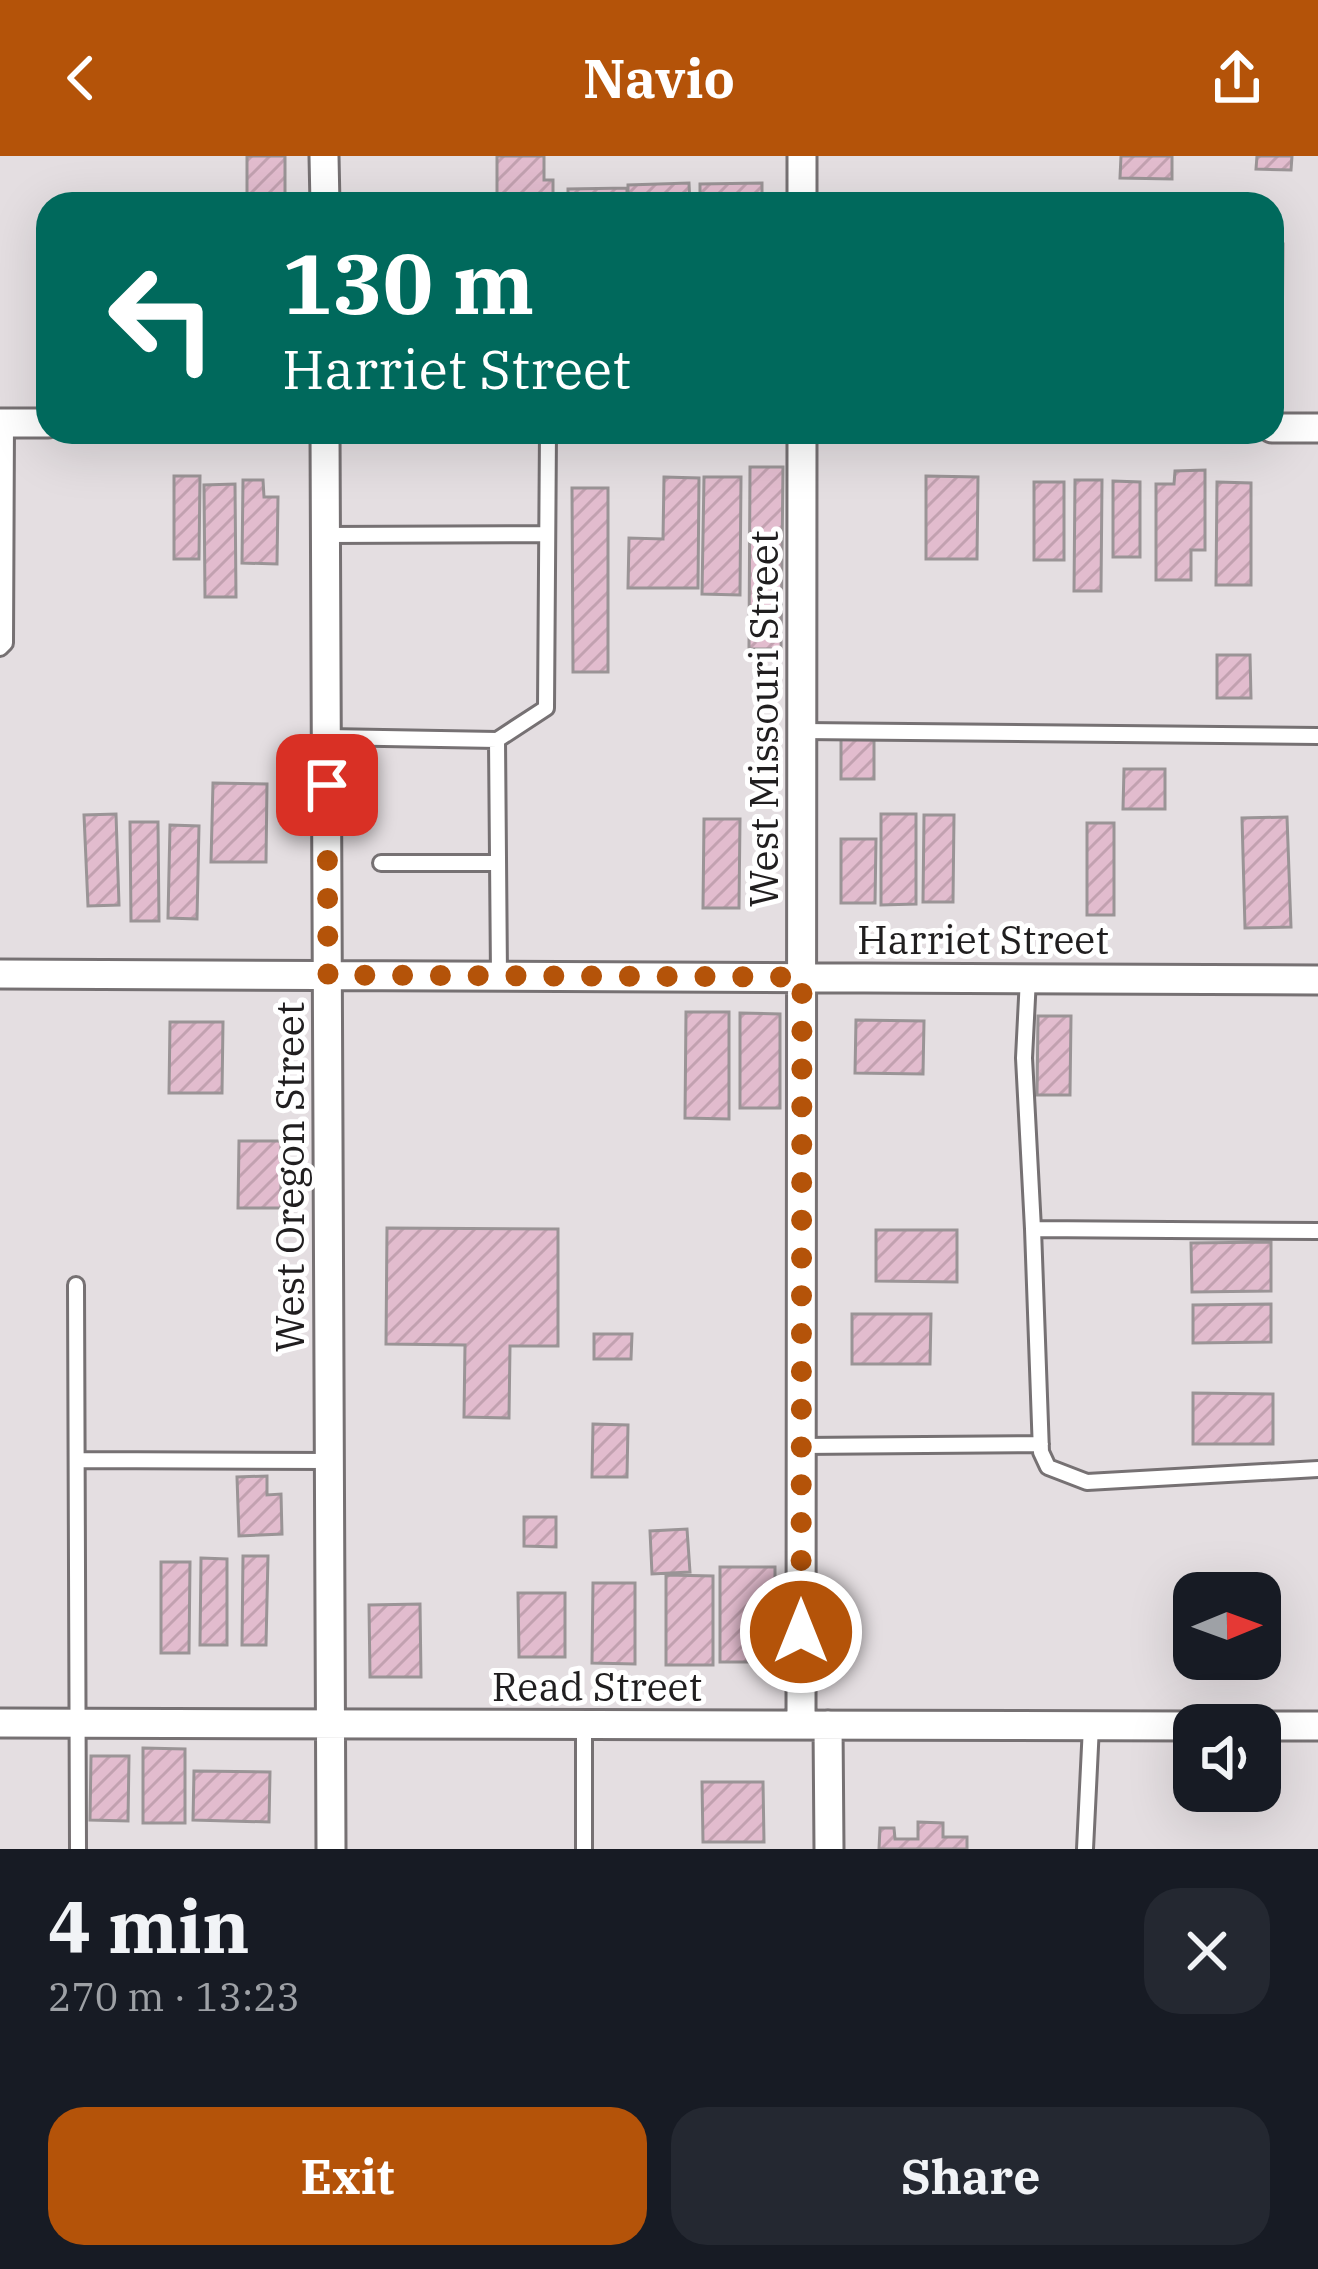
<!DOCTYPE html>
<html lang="en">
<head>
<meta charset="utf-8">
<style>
	body { margin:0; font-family:"IBM Plex Serif",serif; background:#242831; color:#f1f3f6; height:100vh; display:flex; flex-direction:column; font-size:45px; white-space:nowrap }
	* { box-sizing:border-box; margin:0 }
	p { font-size:39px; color:#9ea1a6 }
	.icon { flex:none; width:66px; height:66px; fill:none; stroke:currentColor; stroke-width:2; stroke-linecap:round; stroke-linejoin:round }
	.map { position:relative; height:1693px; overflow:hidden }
	.details { display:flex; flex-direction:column; background:#171b24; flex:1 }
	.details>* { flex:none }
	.guide { position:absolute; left:36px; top:36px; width:1248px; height:252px; border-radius:36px; box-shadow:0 12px 48px #0002; background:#00695c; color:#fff; overflow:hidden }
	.needle { width:78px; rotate:89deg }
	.tools { position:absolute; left:1173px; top:1416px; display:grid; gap:24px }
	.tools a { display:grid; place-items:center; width:108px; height:108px; border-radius:24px; background:#171b24; box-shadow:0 12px 48px #0002; font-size:60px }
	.pin { position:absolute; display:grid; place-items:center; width:102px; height:102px; color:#fff; margin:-51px; border-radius:24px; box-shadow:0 6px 18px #0006 }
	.me { position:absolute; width:132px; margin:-66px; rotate:0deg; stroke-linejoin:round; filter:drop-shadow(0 0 9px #0008) }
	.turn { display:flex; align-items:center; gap:42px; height:252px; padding:0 48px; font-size:54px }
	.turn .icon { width:156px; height:156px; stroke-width:2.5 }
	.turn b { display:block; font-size:84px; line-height:102px }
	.round { display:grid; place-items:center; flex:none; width:126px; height:126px; border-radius:36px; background:#242831 }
	.head { display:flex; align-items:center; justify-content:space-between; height:204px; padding:0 48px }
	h1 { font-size:72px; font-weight:700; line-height:90px }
	.button { display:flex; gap:24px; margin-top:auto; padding:24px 48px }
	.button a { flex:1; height:138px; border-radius:36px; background:#b45309; color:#fff; font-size:48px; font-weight:700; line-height:138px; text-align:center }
	.button a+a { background:#242831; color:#f1f3f6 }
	header { display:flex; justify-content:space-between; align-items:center; height:156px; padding:0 48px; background:#b45309; color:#fff; font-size:54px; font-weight:700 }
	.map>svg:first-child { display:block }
	.building { fill:url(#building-hatch); stroke:#9a9496; stroke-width:3 }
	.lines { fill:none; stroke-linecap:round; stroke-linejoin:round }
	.service-casing { stroke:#767173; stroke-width:20 }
	.minor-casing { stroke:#767173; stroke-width:33 }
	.service { stroke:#fff; stroke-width:14 }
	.minor { stroke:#fff; stroke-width:27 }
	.route { stroke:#b45309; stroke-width:21; stroke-dasharray:0 37.8 }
	.labels { text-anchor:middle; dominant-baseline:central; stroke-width:10; stroke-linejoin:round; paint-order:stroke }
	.street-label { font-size:39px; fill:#201e1f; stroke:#fff }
</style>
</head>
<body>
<header><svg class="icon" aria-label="back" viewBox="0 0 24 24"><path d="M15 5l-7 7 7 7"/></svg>Navio<svg class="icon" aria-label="share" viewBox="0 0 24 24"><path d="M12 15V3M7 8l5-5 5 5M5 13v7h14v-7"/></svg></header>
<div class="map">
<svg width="1318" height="1693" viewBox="0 0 1318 1693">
	<defs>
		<pattern id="building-hatch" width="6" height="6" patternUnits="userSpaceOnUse" patternTransform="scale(3)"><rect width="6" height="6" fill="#e2bcce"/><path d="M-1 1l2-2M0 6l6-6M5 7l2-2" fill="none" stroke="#c2a1b0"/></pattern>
	</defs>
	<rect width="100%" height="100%" fill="#e4dee1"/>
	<!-- building -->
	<path class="building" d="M247 0H285V48H247Z
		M497 0H544V24H553V48H497Z
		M1121 0H1172V23L1120 22Z
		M1257 0H1292L1291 14 1256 13Z
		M689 27 690 48H628V29Z
		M762 27V48H700V28Z
		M627 32V48H568V33Z
		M1272 88H1283L1282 195 1272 194Z
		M750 311H783L781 493H749Z
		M1205 314V394H1191V424H1156V328H1174L1175 315Z
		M174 320H200L199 403H174Z
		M926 320 978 321 977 403H926Z
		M664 321 699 322 698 432H628L629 382 663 383Z
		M704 321H741L740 439 702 438Z
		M243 324H263L264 341H278L277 408 242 407Z
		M1075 324H1102L1101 435H1074Z
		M1113 325 1140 326V401H1113Z
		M1034 326H1064V404H1034Z
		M1217 326 1251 327V429H1216Z
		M235 328 236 441H205L204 329Z
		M572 332H608V516H573Z
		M1217 499H1250L1251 542H1217Z
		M841 576H874V623H841Z
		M1124 613H1165V653H1123Z
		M213 627 267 628 266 706H211Z
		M116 658 119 749 88 750 84 659Z
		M881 658H916V748L881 749Z
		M924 659H954L953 746H923Z
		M1287 661 1291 771 1245 772 1242 662Z
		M704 663H740L739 752H703Z
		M130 666H158L159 765H131Z
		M1087 667H1114V759H1087Z
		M170 669 199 670 197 763 168 762Z
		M841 683H876L875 747H841Z
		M686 856H729V963L685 962Z
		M740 857 780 858V952H740Z
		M1038 860H1071L1070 939H1037Z
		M856 864 924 865 923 918 855 917Z
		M170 866H223L222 937H169Z
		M239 985H281V1052H238Z
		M387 1072 558 1073V1190H510L509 1262 464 1261 465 1189 386 1188Z
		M876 1074H957V1126L876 1125Z
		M1271 1086V1135L1192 1136 1191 1087Z
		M1271 1148V1186L1193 1187V1149Z
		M852 1158H931L930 1208H852Z
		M594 1178H632L631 1203H594Z
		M1193 1237 1273 1238V1288H1193Z
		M593 1268 628 1269 627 1321H592Z
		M267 1320V1339L281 1338 282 1378 239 1380 237 1321Z
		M524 1361H556V1391L524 1390Z
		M687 1373 690 1416 652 1418 650 1375Z
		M243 1400H268L266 1489H242Z
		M201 1402 227 1403V1489H200Z
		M161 1406H190L189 1497H161Z
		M720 1411H775V1506H720Z
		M666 1419 713 1420V1509H666Z
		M593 1427H635V1508L592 1507Z
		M518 1437H565V1501H519Z
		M420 1448 421 1521H370L369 1449Z
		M143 1592 185 1593V1667H143Z
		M91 1600H129L128 1665 90 1664Z
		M194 1615 270 1616 269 1666 193 1664Z
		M702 1626H763L764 1686H703Z
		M918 1666 943 1667V1681H967V1693H879L880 1672H894L895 1683H918Z"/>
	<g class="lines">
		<!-- service casing -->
		<g class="service-casing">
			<path id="service" d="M326 379 547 378
				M0 492 5 487 6 267
				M802 575 1318 580
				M327 581 497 584 546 552 548 276
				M497 584 499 820
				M381 707H497
				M1028 822 1024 902 1033 1073 1318 1075
				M1033 1073 1041 1296 1048 1311 1087 1326 1318 1313
				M76 1129 78 1693
				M801 1290 1041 1288
				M77 1304 330 1305
				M584 1569V1693
				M1085 1693 1091 1570"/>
		</g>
		<!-- minor casing -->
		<g class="minor-casing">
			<path id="minor" d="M324 0 325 48
				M802 48V0
				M0 267H48
				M1272 272H1318
				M325 276 331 1693
				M0 818 1318 824
				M0 1567 1194 1570
				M801 1569 802 276
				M828 1569 829 1693
				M1260 1570H1318"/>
		</g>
		<!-- service -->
		<use href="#service" class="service"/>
		<!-- minor -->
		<use href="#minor" class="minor"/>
	</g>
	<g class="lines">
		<!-- route -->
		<path class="route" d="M327 629 328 819 802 821 801 1476"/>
	</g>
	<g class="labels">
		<!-- street labels -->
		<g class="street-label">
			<text transform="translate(763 563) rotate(-90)">West Missouri Street</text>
			<text x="983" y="783">Harriet Street</text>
			<text transform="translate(289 1021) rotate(-90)">West Oregon Street</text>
			<text x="597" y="1530">Read Street</text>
		</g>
	</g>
</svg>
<div class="tools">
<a><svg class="needle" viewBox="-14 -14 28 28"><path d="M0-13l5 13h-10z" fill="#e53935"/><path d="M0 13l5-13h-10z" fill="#9ea1a6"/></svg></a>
<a><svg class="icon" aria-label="sound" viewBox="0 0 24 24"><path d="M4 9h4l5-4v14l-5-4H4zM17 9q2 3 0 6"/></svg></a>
</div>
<div class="pin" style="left:327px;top:629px;background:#d93025"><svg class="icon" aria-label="arrive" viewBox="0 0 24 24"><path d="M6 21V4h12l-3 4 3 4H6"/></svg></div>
<svg class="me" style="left:801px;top:1476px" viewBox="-20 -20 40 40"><circle r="17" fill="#b45309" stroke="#fff" stroke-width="3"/><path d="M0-11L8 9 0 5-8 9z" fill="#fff"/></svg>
<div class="guide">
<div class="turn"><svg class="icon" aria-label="left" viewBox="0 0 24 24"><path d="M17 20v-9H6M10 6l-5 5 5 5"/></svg><div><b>130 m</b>Harriet Street</div></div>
</div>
</div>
<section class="details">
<div class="head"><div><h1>4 min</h1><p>270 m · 13:23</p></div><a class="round"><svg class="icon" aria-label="close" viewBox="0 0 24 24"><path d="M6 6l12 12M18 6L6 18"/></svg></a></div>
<div class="button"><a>Exit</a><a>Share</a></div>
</section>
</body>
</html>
